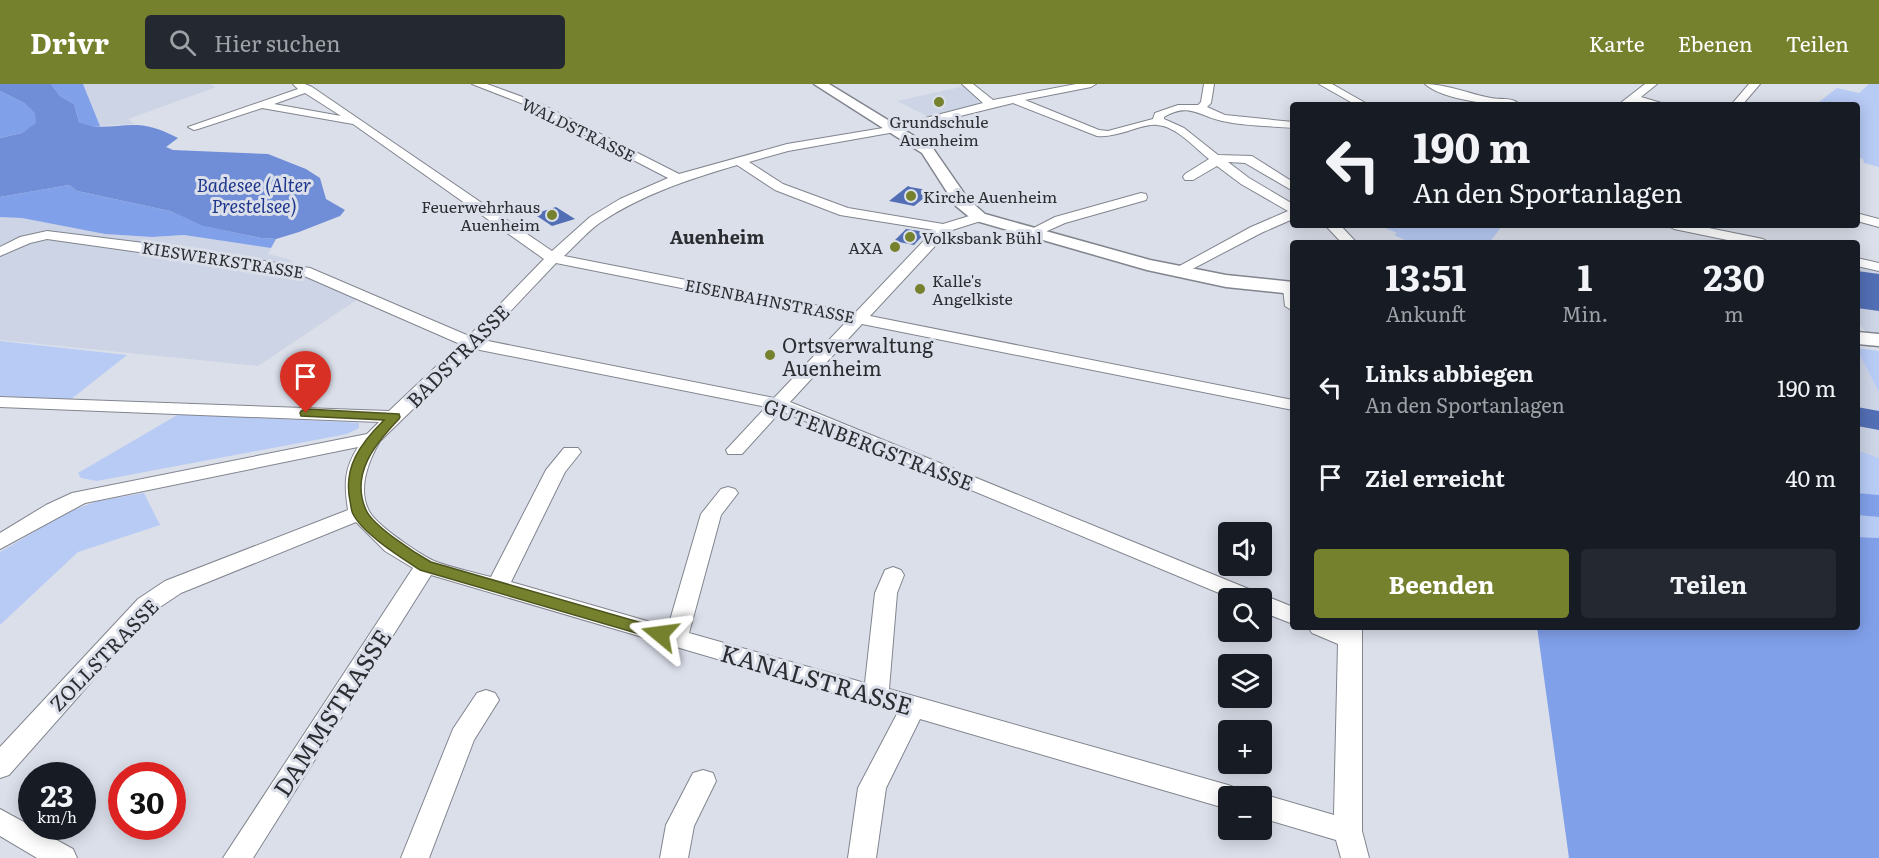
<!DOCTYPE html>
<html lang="de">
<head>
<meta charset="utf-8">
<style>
	body { margin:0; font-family:Literata,serif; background:#242831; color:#f1f3f6; height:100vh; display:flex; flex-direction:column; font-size:22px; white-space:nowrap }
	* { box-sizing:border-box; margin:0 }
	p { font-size:20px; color:#9ea1a6 }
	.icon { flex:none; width:33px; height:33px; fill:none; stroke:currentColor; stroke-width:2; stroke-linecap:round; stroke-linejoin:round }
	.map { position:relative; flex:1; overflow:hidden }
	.sheet { position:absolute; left:1290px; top:156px; width:570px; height:390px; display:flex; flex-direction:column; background:#171b24; border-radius:6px; box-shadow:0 3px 15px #0003 }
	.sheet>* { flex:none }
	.top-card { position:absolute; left:1290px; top:18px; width:570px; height:126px; border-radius:6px; box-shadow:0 3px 15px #0003; background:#171b24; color:#f1f3f6; overflow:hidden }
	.buttons { position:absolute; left:1218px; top:438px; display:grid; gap:12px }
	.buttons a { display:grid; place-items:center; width:54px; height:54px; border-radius:6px; background:#171b24; box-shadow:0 3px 15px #0003; font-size:30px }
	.speed { position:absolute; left:18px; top:678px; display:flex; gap:12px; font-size:30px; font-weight:700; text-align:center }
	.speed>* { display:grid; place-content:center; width:78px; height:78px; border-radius:50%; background:#171b24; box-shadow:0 3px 15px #0003; line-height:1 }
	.speed small { font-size:15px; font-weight:400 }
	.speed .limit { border:9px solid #d22; background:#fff; color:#111 }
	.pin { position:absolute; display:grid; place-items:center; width:51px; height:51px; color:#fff; margin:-62px -26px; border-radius:50% 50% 50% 0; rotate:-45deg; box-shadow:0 0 6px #0007 }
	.pin .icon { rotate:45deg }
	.me { position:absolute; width:66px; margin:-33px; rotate:286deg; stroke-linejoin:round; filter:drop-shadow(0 0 4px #0008) }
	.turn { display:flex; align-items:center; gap:21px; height:126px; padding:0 24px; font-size:27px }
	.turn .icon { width:78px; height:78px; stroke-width:2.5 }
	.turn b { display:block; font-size:42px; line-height:51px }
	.eta { display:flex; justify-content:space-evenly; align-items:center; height:102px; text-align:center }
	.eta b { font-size:36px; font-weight:700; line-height:42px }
	.action { display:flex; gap:12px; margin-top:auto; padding:12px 24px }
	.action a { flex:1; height:69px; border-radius:6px; background:#76812e; color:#fff; font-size:24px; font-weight:700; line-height:69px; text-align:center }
	.action a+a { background:#242831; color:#f1f3f6 }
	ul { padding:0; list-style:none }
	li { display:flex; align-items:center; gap:18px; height:90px; padding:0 24px }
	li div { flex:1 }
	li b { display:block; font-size:22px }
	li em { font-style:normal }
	header { display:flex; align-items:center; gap:36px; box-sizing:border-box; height:84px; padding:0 30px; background:#76812e; color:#fff }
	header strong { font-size:28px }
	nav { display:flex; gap:33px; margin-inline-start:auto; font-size:21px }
	.search { width:420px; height:54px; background:#242831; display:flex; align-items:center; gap:15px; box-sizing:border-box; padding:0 21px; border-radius:6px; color:#9ea1a6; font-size:22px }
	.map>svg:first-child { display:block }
	.built { fill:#ccd4e5 }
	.green { fill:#b8cbf5 }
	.forest { fill:#81a0ea }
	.water { fill:#708ed7 }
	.building { fill:#526eb4 }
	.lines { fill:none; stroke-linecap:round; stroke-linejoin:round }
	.minor-casing { stroke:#81858e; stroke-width:2 }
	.tertiary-casing { stroke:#81858e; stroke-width:3 }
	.minor { fill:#fff; fill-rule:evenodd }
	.tertiary { fill:#fff; fill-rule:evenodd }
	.route { fill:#76812e; stroke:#4d541e; stroke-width:1.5 }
	.poi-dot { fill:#76812e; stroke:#dbdfea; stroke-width:2 }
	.labels { text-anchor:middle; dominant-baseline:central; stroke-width:6; stroke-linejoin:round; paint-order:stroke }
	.far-poi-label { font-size:16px; fill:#2b2d31; stroke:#dbdfea; text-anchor:start }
	.far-street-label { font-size:16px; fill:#2b2d31; stroke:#dbdfea }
	.far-water-label { font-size:18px; font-style:italic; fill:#1e378c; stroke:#dbdfea }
	.far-quarter-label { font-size:18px; font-weight:bold; fill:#2b2d31; stroke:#dbdfea }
	.poi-label { font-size:20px; fill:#2b2d31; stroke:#dbdfea; text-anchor:start }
	.street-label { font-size:20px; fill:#2b2d31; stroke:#dbdfea }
	.near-street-label { font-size:24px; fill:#2b2d31; stroke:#dbdfea }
</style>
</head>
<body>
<header>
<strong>Drivr</strong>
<div class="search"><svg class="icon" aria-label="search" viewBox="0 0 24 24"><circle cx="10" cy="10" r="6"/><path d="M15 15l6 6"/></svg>Hier suchen</div>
<nav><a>Karte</a><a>Ebenen</a><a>Teilen</a></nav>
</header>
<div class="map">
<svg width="1879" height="774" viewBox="0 0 1879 774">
	<rect width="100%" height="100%" fill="#dbdfea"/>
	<!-- built -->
	<path class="built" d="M83 0H210L216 3 128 35 135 40 100 42Z
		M965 2 979 16 977 21 931 34 897 17Z
		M0 133 22 134 105 150 152 153 184 151 271 164 268 170 288 175 358 215 258 282 0 256Z
		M1857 180 1879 185V250L1866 248 1857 237Z
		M1857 266 1879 308V374L1857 366Z"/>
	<!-- green -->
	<path class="green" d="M1869 0H1879V83L1864 79 1863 75 1857 73V21H1815L1837 4 1859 9Z
		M1378 141H1503L1489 159H1412L1394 151 1397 149Z
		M0 257 127 271 70 316 0 312Z
		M1857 264 1879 267V308L1857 266Z
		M179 330 344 338 359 339V344L347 350 97 397 81 394 78 389Z
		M1857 366 1879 374V411L1857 409Z
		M144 409 160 441 78 468 0 541V468L68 428 98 417Z
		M1857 431 1879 433V454L1857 453Z"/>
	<!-- forest -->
	<path class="forest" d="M51 0H83L100 42 88 43 79 38 74 20 60 12Z
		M0 7 24 19 36 29V40L22 49 0 54Z
		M69 101 77 107 170 127 204 142 261 154 276 155 271 164 184 151 152 153 105 150 22 134 0 133V113Z
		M1857 409 1879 411V433L1857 431Z
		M1857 453 1879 454V774H1569L1537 543H1857Z"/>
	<!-- water -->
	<path class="water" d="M0 0H51L60 12 74 20 79 38C96 47 118 40 137 41 153 42 164 47 178 54L166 63 173 66 268 70 306 85 320 94 326 115 345 126 340 132 299 148 276 155 261 154 203 142 170 127 77 107 69 101 0 113V54L22 49 36 39 35 29 24 19 0 7Z"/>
	<!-- building -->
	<path class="building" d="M908 102 910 103 933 107 914 122 889 117Z
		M556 123 575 135 552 142 534 130Z
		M906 145 926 148 914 161 894 157Z
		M1857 187 1879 190V227L1857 224Z
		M1857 323 1879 327V346L1857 342Z"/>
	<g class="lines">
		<!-- minor casing -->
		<g class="minor-casing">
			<path id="minor" d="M293 0H305L312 3 552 167 590 133 620 115 668 94 531 23 472 0H487L539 19 679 90 787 60 895 42 983 19 962 0H973L993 16 1076 0H1096L1091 3 1025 16 1099 46 1108 47 1153 35 1155 29 1178 21H1198L1201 18 1204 0H1214L1211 19 1207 23 1225 31 1293 38V44C1270 42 1245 42 1222 37 1199 32 1189 18 1164 33V35L1184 44 1218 71 1252 72 1293 98V107L1245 79 1228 78 1249 94 1293 120V135L1261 149 1179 192 1172 188 1174 185 1251 143 1288 127 1241 100 1217 82 1193 96H1185L1183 93 1185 90 1209 75C1195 64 1176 42 1157 41 1142 39 1119 54 1097 52L1013 19 895 48 788 67 749 78 783 100 848 124 943 140 979 129 984 130 986 133 984 136 949 147 870 232 1293 316V326L862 240 790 318 1293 523V540L1262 528V514H1231L781 327 742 370H728L726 366 766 323 475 265 380 357C369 376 357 404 369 427 376 441 419 470 434 477 452 484 473 488 491 493L546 386 564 364H578L581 368 565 388 511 498 668 543 701 430 721 405 728 403 735 405 738 409 721 431 689 549 865 599 875 509 885 486 893 483 901 486 904 491 897 509 889 605 1228 701 1238 705 1241 712H1228V725L920 635 886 704 876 774H848L858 704 898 628 431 491 253 774H223L413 484 385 467 356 438 181 509 154 527 9 691 0 694V663L138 515 165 497 348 426C344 400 344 385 358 363L85 419 0 465V449L46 421 72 409 367 350 379 338 0 323V313L389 327 460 260 302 191 47 155 30 159 0 172V163L20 153 47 147 160 161 310 184 469 252 544 175 353 40 262 24 198 45 194 46 188 43 298 5ZM305 9 341 32 274 20ZM737 81 775 106 840 131 934 146 855 229 564 172C576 161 588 147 601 138 643 110 690 95 737 81ZM556 179 847 237 774 314 483 256Z
				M1319 0H1332L1369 21H1356Z
				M1425 0C1447 0 1469 10 1491 14 1500 16 1511 13 1518 19L1517 21C1493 21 1443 16 1425 0Z
				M1645 0H1657L1641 13 1668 21H1649L1635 18 1630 21H1618Z
				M1749 0H1760L1742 21H1731Z
				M1141 109 1146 110 1147 113 1146 116 1065 139 1036 152 1031 153 1024 149 1055 133Z
				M1860 130 1879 135V143L1857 137V131Z
				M1325 141H1340L1357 159H1342Z
				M1667 141H1694L1763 155 1770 159H1742L1674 145Z
				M1857 174 1879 179V187L1857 182Z
				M1291 199 1293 200V227L1285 222 1283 204Z
				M1308 543H1362V747L1369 774H1341L1336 756 1262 734V712H1255L1262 710 1334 731 1338 560 1312 549Z
				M486 606 495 609 499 616 474 656 429 774H401L453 645 477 609Z
				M703 686 713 689 716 697 694 742 688 774H660L666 741 693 689Z
				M0 725 73 765 77 774H37L0 752Z"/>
		</g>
		<!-- tertiary casing -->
		<g class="tertiary-casing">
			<path id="tertiary" d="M814 0H829L932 63 968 115 985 130 1150 176 1226 191 1293 198V210L1226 203 1147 186 973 136 956 122 922 69Z
				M1857 248 1879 250V262L1857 260Z"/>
		</g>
		<!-- minor -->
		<use href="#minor" class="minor"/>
		<!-- tertiary -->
		<use href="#tertiary" class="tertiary"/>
	</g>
	<!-- route -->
	<path class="route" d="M306 325 399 330 400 333 399 335C375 360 350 390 366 426 373 442 415 469 431 478L666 546 669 550 666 554 660 556 420 486C402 474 363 450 353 430 351 427 351 421 350 417 343 383 360 360 384 336L301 332 300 329 301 327Z"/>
	<!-- markers -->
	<g class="poi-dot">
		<circle cx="939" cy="18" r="6"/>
		<circle cx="911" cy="112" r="6"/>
		<circle cx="552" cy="131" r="6"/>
		<circle cx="910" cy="153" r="6"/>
		<circle cx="895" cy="163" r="6"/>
		<circle cx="920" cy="205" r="6"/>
		<circle cx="770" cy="271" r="6"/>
	</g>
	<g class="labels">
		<!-- far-poi labels -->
		<g class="far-poi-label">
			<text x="939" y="37" text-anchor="middle">Grundschule<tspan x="939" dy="18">Auenheim</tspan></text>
			<text x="923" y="112">Kirche Auenheim</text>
			<text x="540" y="122" text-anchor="end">Feuerwehrhaus<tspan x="540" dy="18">Auenheim</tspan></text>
			<text x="922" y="153">Volksbank Bühl</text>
			<text x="883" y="163" text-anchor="end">AXA</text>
			<text x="932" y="196">Kalle's<tspan x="932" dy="18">Angelkiste</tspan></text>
		</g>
		<!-- far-street labels -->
		<g class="far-street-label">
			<text transform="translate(579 45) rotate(26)">WALDSTRASSE</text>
			<text transform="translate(223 175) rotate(9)">KIESWERKSTRASSE</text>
			<text transform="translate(770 216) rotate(11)">EISENBAHNSTRASSE</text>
		</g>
		<!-- far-water labels -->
		<g class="far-water-label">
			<text x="254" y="100">Badesee (Alter<tspan x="254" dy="21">Prestelsee)</tspan></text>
		</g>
		<!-- far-quarter labels -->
		<g class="far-quarter-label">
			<text x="717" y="152">Auenheim</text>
		</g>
		<!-- poi labels -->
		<g class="poi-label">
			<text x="782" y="260">Ortsverwaltung<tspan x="782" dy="23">Auenheim</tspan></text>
		</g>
		<!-- street labels -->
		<g class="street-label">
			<text transform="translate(457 271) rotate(-45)">BADSTRASSE</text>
			<text transform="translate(869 359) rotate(21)">GUTENBERGSTRASSE</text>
			<text transform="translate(103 570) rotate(-46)">ZOLLSTRASSE</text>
		</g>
		<!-- near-street labels -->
		<g class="near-street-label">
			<text transform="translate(817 594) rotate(16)">KANALSTRASSE</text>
			<text transform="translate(331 628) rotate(-57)">DAMMSTRASSE</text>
		</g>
	</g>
</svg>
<div class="buttons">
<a><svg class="icon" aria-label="sound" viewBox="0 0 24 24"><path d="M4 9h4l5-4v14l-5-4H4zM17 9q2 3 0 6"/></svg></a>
<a><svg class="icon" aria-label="search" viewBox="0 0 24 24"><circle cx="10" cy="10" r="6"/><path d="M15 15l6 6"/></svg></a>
<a><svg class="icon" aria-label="layers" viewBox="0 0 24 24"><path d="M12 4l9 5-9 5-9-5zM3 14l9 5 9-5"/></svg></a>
<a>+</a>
<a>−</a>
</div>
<div class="speed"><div>23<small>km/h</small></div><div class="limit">30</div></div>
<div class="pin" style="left:306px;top:329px;background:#d93025"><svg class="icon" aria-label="arrive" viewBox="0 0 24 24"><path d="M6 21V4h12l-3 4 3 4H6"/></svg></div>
<svg class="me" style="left:660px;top:550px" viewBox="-20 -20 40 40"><path d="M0-17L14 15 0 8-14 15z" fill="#76812e" stroke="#fff" stroke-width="4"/></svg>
<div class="top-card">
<div class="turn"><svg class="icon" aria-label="left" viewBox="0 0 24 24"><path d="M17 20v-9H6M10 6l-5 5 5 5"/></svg><div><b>190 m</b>An den Sportanlagen</div></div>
</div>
<section class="sheet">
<div class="eta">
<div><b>13:51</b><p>Ankunft</p></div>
<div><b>1</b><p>Min.</p></div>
<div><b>230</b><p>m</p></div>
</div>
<ul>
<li><svg class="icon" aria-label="left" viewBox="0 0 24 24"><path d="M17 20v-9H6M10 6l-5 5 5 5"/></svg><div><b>Links abbiegen</b><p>An den Sportanlagen</p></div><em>190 m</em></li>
<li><svg class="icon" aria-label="arrive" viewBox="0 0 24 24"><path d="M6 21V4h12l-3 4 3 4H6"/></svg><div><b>Ziel erreicht</b></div><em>40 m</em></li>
</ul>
<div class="action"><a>Beenden</a><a>Teilen</a></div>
</section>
</div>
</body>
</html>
